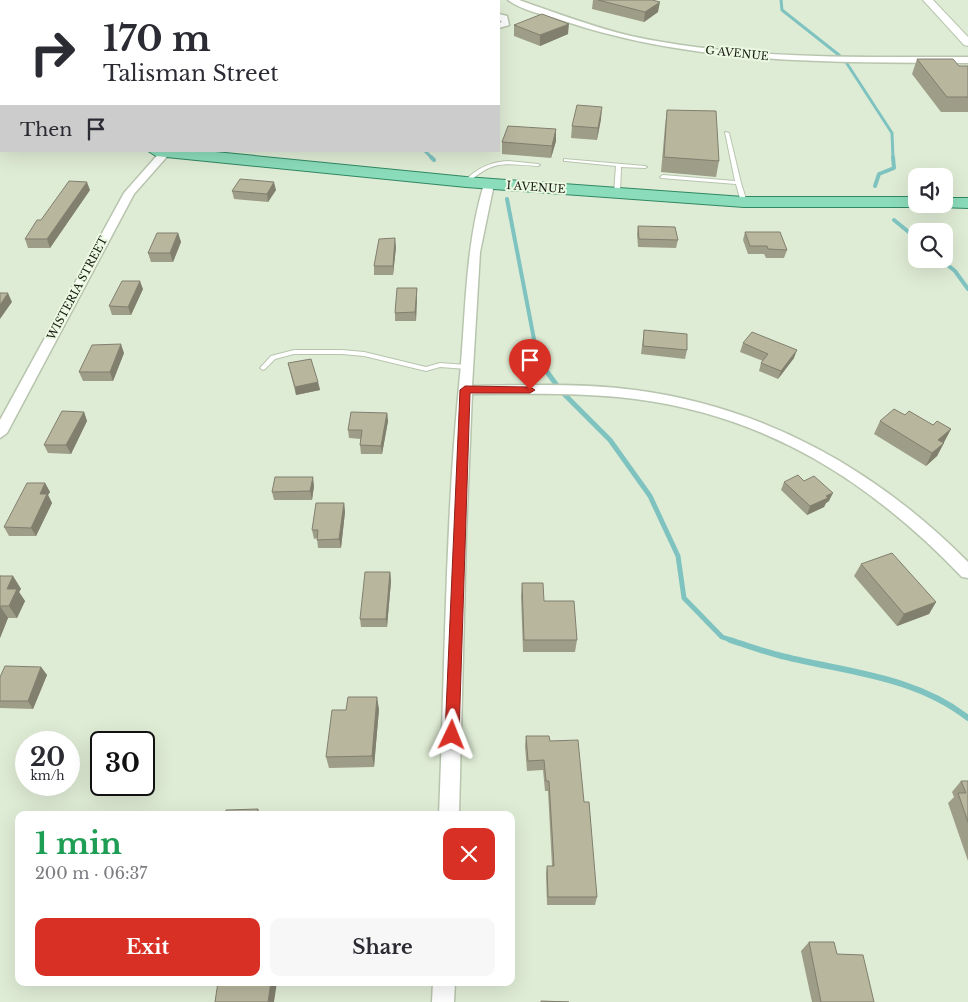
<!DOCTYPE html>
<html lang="en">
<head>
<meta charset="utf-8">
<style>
	body { margin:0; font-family:"Libre Baskerville",serif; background:#f7f7f7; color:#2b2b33; height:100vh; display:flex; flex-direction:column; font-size:19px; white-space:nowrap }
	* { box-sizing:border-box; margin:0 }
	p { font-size:16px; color:#7c7c81 }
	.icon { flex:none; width:28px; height:28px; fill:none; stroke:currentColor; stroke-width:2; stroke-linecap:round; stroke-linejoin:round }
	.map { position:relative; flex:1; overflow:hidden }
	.panel { position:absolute; left:15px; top:811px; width:500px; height:175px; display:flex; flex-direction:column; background:#fff; border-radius:10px; box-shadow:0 5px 20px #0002 }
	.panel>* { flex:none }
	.banner { position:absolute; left:0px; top:0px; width:500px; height:152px; box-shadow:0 5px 20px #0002; background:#fff; color:#2b2b33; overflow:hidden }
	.tools { position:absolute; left:908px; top:168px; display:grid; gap:10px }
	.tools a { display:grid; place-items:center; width:45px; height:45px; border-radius:10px; background:#fff; box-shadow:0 5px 20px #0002; font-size:25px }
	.speed { position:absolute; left:15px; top:731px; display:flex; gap:10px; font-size:25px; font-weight:700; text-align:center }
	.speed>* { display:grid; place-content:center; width:65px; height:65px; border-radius:50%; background:#fff; box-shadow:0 5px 20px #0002; line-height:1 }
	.speed small { font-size:12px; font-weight:400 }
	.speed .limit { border:2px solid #111; border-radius:8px; background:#fff; color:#111 }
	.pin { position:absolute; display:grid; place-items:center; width:42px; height:42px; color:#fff; margin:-51px -21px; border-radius:50% 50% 50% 0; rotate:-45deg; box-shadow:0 0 5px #0007 }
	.pin .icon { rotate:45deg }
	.me { position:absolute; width:55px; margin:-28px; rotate:2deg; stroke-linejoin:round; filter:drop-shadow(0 0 4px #0008) }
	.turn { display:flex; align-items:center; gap:18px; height:105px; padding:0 20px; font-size:22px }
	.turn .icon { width:65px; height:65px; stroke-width:2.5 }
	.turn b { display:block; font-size:35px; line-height:42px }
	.then { display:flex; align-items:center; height:48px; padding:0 20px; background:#0003; gap:10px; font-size:19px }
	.round { display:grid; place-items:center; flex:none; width:52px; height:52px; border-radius:10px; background:#f7f7f7 }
	.overview { display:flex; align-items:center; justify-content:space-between; height:85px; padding:0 20px }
	h1 { font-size:30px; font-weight:700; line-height:38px; color:#1e9e55 }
	.cta { display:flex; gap:10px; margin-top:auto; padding:10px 20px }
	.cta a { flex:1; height:58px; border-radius:10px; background:#d93025; color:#fff; font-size:20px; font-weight:700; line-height:58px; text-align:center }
	.cta a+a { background:#f7f7f7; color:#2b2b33 }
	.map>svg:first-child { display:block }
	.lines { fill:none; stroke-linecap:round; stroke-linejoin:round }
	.stream-far3 { stroke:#7fc3c0; stroke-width:3 }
	.stream-far2 { stroke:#7fc3c0; stroke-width:4 }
	.stream-far1 { stroke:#7fc3c0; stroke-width:5 }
	.stream { stroke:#7fc3c0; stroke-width:6 }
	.service-casing { stroke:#b8c5ae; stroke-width:2 }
	.minor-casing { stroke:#b8c5ae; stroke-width:3 }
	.tertiary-casing { stroke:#b8c5ae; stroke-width:2 }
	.primary-casing { stroke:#308862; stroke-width:2 }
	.service { fill:#fff; fill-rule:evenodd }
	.minor { fill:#fff; fill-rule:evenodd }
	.tertiary { fill:#fff; fill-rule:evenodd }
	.primary { fill:#8bdcbb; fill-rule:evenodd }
	.wall { fill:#9e9d87 }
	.shaded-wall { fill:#817f6e }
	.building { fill:#b8b69d; stroke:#817f6e }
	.route { fill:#d93025; stroke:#8d1f18 }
	.labels { text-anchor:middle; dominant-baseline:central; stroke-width:4; stroke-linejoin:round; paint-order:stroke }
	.far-street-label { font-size:11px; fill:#151911; stroke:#ecf9e2 }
</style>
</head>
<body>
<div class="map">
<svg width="968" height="1002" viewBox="0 0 968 1002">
	<rect width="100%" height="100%" fill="#dfecd5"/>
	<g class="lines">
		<!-- stream-far3 -->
		<path class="stream-far3" d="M198 0 201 1
			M781 0 782 10 844 59 892 133 893 158
			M425 151 432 158"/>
		<!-- stream-far2 -->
		<path class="stream-far2" d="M431 157 434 160
			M875 186 879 174 894 168 893 157
			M507 199 538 360 543 367
			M894 220 916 238
			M940 259 955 271 968 289"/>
		<!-- stream-far1 -->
		<path class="stream-far1" d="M542 365 561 391 610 440 650 496 678 556 684 598 722 637 734 641"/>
		<!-- stream -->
		<path class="stream" d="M730 640C746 645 762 651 778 655 843 672 913 675 968 718"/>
		<!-- service casing -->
		<g class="service-casing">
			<path id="service" d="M725 132 729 133 741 183 747 202 746 203 741 202 736 184 661 178 660 177 663 175 735 181Z
				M564 159 645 166 647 167 645 168 621 167 620 193 617 195 614 193 616 166 566 161H564Z
				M507 161 538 164 540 165 538 166C506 164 493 159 468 183L463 182C476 169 489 162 507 161Z
				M294 350H342L364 352 426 367 440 363 467 365 470 367 467 369 440 367 426 371 364 356 342 354H294L275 359 265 369 263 370 260 368 271 356Z"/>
		</g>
		<!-- minor casing -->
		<g class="minor-casing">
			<path id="minor" d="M447 0H458L459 1H448Z
				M508 0H519C556 13 593 27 631 36 742 60 855 57 968 57V63C831 62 693 65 561 20 545 15 521 10 508 0Z
				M499 14 507 16 509 25 499 28V23L502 22 499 19Z
				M161 151 171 152 134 194 7 433 0 438V420L124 193Z
				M489 181 494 184 480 252 472 386C527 385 581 383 635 390 765 407 877 470 968 562V578L962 577C871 482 768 416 635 399 581 392 526 394 472 394L466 535 459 815H439C445 672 445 527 459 386 466 318 464 250 484 184Z
				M433 982H455L454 1002H432Z"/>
		</g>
		<!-- tertiary casing -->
		<g class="tertiary-casing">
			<path id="tertiary" d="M923 0H933L968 37V46L964 45Z"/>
		</g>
		<!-- primary casing -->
		<g class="primary-casing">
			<path id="primary" d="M0 130 1 131V140H0Z
				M148 151H205L466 177 744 197H916V204H923L916 207H744L466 187 156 156Z
				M944 198H968V208L938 207 936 204H944Z"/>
		</g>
		<!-- service -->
		<use href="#service" class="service"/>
		<!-- minor -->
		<use href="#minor" class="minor"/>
		<!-- tertiary -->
		<use href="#tertiary" class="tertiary"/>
		<!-- primary -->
		<use href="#primary" class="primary"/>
	</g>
	<!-- wall -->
	<path class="wall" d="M593 0H652L658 12 644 22 592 9Z
		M514 25 568 34 540 46 514 36Z
		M917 59 959 66H968V112H941L912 74Z
		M667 110 719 161 716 177 661 172 665 126Z
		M601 119 597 140 571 138 572 126Z
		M556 129V141L551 158 502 154V142Z
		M90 190 50 248H28L25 239 41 220Z
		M276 190 268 202 234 199 232 191Z
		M638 226 678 240 676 248 638 247 637 234Z
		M745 232 787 250 784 258H766L764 254H748L743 240Z
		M178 233 181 242 173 262H151L148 253Z
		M396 247 393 275H374V266Z
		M417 288V296L416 321H395V313Z
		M143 289 131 315H112L109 306Z
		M644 330 687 350 685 359 641 354Z
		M743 343 794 358 778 379 759 371 761 363 763 361 740 352Z
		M124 353 113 381H83L79 372Z
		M288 363 318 382 320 390 296 395Z
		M84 412 87 421 71 454 48 453 44 445Z
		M387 413 388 421 382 454H361L360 445 361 439 349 438 348 430Z
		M905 415 933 425 951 429 937 456 926 466 874 434 880 421Z
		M804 481 829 501 826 503 824 507 807 515 781 490 784 482Z
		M45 483 50 492 48 495 52 503 36 536H9L4 527Z
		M314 486 312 500H274L272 492Z
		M344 503 345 512 341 548H318L317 538 314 539 312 530Z
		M861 564 936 602 929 614 897 626 854 576Z
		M390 572 391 581 387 627H361L360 619Z
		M0 575 1 576H13L21 589 19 592 25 601 17 618H8L0 638Z
		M522 583 544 601 577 640 575 652H523L521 596Z
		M41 667 47 675 33 709 0 708V677Z
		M379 709 374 767 329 768 326 757Z
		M526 736 550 741 584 802 597 897 595 905H547L546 874 547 866H552L548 791H545L543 770 527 771 525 746Z
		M961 781H968V861L948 803 954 797 952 792Z
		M809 942 837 954 874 1002H812L801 951Z"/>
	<!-- shaded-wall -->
	<path class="shaded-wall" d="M660 2 658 12 644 22 645 12Z
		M569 24 568 34 540 46V35Z
		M602 107 601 119 597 140 598 128Z
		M556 129V141L551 158 552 146Z
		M87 182 90 190 50 248 47 239Z
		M274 182 276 190 268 202 267 194Z
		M178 233 181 242 173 262 170 253Z
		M395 238 396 247 393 275V266Z
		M140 281 143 289 131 315 128 307Z
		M417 288V296L416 321 415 312Z
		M8 293 12 302 0 319V305Z
		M121 344 124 353 113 381 110 372Z
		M797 350 794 358 778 379 781 371Z
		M318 382 320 390 296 395 295 387Z
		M84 412 87 421 71 454 66 445Z
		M387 413 388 421 382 454 381 446Z
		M951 429 944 442 932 453 938 440Z
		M944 443 937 456 926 466 932 453Z
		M313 477 314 486 312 500 310 491Z
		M45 483 50 492 48 495 52 503 36 536 31 528 40 494Z
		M833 493 829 501 826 503 824 507 807 515 810 506 826 496Z
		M344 503 345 512 341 548 339 539Z
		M390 572 391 581 387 627 386 619Z
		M13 576 21 589 19 592 25 601 17 618 9 606 7 589Z
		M936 602 929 614 897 626 904 614Z
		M0 606 8 618 0 638Z
		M41 667 47 675 33 709 28 701Z
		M377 697 379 709 374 767 372 756Z
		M258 809 260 815H257Z
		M271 982H277L274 1002H268Z"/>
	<!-- building -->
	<path class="building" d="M598 0H652L660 2 645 12Z
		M542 14 569 24 540 35 514 25Z
		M0 34H1V58H0Z
		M917 59H953L959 66H968V97H947Z
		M577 105 602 107 598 128 572 126Z
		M667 110 716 111 719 161 664 157Z
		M508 126 556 129 552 146 502 142Z
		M240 179 274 182 267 194 232 191Z
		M69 181 87 182 47 239H25L37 220H41Z
		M638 226 675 227 678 240 639 239Z
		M745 232H780L787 250 768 249 767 246H750Z
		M157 233H178L170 253H148Z
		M395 238 393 266H374L379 239Z
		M122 281H140L128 307 109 306Z
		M397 288H417L415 312 395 313Z
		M0 293H8L0 305Z
		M644 330 687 334V350L643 346Z
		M752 332 797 350 781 371 761 363 768 354 743 343Z
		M121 344 110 372H79L92 345Z
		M311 359 318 382 295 387 288 363Z
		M894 409 905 415 909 411 933 425 937 421 951 429 938 440 944 443 932 453 880 421Z
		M62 411 84 412 66 445H44Z
		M351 412 387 413 381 446 360 445 362 430H348Z
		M798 475 804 481 814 476 833 493 826 496 828 498 810 506 784 482Z
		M275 477H313L310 491 272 492Z
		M27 483H45L40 494H47L31 528 4 527Z
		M316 503H344L339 539 317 540 318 530H312Z
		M892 553 936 602 904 614 861 564Z
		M365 572H390L386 619H360Z
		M0 576H13L7 589H17L9 606H0Z
		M522 583H543L544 601H574L577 640H524Z
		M5 666 41 667 28 701H0V677Z
		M348 697H377L372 756 326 757 332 710H346Z
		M526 736H549L550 741 578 740 584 802H589L597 897H548L547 866H554L549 781H546L544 760 528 761Z
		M961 781H968V822L958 793H966Z
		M258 809 257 815H225L226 810Z
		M809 942H834L837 954 863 955 874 1002H821Z
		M218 982H271L268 1002H215Z
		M541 1001 569 1002H541Z"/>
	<!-- route -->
	<path class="route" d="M465 386 530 387 535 390 530 393H470L459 735 457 740 452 742 447 740 445 735 460 390Z"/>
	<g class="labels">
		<!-- far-street labels -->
		<g class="far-street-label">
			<text transform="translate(737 53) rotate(6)">G AVENUE</text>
			<text transform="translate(536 187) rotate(4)">I AVENUE</text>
			<text transform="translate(77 288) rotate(-62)">WISTERIA STREET</text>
		</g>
	</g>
</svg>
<div class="tools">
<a><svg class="icon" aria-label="sound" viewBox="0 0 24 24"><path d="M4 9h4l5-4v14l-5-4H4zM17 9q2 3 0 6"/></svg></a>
<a><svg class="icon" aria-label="search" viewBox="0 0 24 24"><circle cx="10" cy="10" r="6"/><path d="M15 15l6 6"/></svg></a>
</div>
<div class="speed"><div>20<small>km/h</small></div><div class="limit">30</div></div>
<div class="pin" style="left:530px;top:390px;background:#d93025"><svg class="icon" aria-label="arrive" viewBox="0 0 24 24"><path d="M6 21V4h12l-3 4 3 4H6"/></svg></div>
<svg class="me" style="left:452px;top:735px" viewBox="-20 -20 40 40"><path d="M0-17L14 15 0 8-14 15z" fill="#d93025" stroke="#fff" stroke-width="4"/></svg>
<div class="banner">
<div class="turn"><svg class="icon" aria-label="right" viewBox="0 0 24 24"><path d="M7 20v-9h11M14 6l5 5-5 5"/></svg><div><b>170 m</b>Talisman Street</div></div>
<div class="then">Then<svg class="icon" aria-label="arrive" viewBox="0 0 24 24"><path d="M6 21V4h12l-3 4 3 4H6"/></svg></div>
</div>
<section class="panel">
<div class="overview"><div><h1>1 min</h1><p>200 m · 06:37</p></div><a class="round" style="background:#d93025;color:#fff"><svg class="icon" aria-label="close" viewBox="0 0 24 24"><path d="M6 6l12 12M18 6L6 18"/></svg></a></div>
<div class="cta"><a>Exit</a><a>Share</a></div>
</section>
</div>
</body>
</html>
